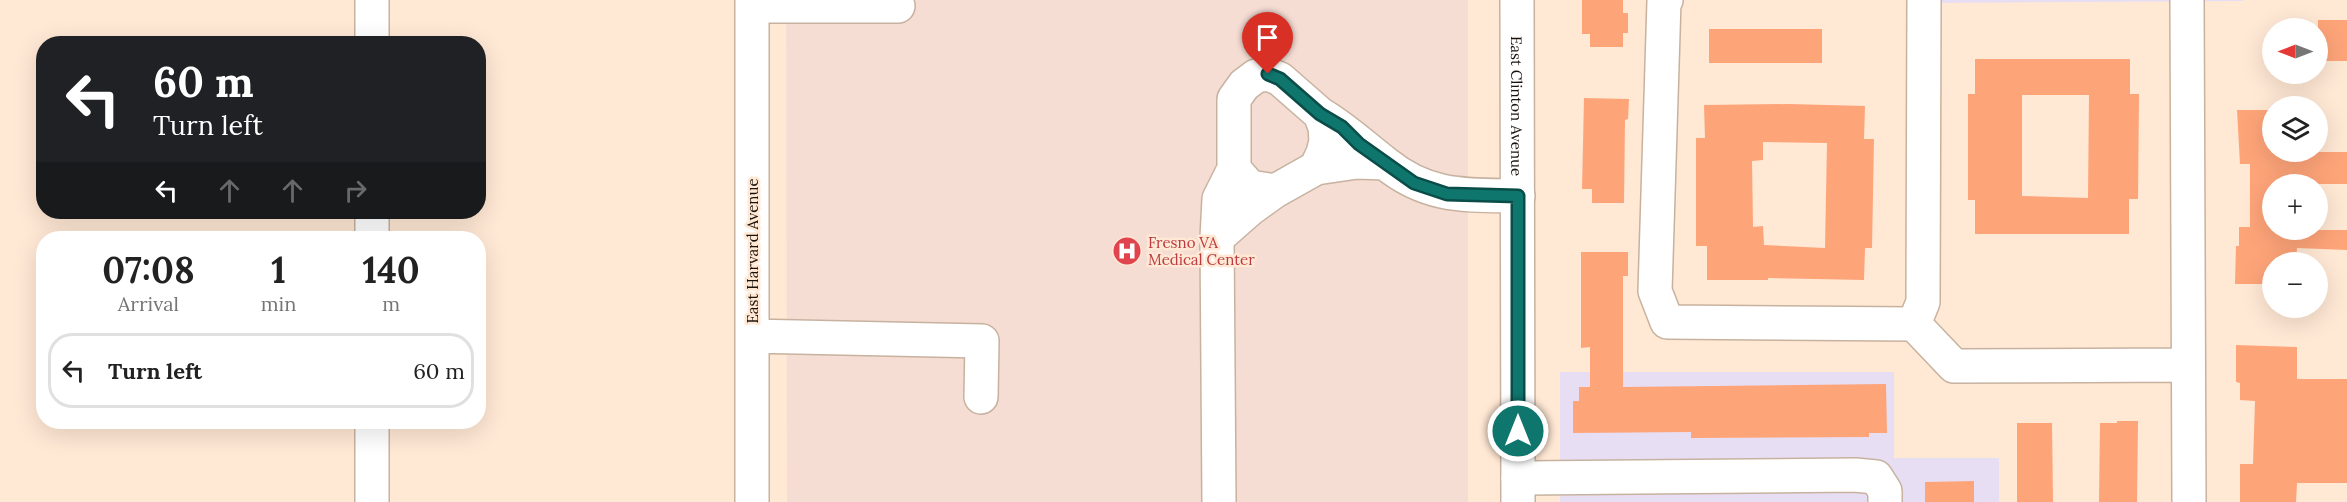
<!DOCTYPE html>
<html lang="en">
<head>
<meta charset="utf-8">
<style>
	body { margin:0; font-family:Lora,serif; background:#f6f6f6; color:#222; height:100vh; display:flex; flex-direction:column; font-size:22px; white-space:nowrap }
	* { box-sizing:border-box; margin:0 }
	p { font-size:20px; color:#767676 }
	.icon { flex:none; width:33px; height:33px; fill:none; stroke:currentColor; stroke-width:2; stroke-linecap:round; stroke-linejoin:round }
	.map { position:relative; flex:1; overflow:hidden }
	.drawer { position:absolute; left:36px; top:231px; width:450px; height:198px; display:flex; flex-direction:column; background:#fff; border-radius:24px; box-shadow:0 6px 24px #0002 }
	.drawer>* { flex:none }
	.top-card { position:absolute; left:36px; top:36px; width:450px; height:183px; border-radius:24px; box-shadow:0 6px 24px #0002; background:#202124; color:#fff; overflow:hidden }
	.needle { width:39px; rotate:270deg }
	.controls { position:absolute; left:2262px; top:18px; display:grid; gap:12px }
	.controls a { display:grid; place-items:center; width:66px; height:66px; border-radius:50%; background:#fff; box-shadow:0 6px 24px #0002; font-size:30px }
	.pin { position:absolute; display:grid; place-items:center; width:51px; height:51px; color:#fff; margin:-62px -26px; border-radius:50% 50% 50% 0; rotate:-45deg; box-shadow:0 0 6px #0007 }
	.pin .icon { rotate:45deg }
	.me { position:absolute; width:66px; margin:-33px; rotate:0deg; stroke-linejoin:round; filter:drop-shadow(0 0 4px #0008) }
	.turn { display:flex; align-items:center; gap:21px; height:126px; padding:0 18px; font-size:27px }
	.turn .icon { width:78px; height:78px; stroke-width:2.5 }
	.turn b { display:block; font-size:42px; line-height:51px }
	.lanes { display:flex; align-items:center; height:57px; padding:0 18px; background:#0003; justify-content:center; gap:30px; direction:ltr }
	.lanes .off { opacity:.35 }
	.eta { display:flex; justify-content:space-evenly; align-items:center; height:102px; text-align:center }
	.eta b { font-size:36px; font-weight:700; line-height:42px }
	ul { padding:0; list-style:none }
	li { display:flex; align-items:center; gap:18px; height:75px; margin:0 12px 9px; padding:0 6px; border:3px solid #e0e0e0; border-radius:24px }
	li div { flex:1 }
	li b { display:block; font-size:22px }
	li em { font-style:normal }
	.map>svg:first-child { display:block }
	.commercial { fill:#e8def3 }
	.medical { fill:#f5ddd4 }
	.building { fill:#fea479; fill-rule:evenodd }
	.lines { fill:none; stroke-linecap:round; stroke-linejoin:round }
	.minor-casing { stroke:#c7b29f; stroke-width:36 }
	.major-casing { stroke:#c7b29f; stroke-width:36 }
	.minor { stroke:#fff; stroke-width:33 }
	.major { stroke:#fff; stroke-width:33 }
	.route-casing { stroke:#0a4d48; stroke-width:15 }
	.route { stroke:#0f766e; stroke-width:10 }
	.labels { text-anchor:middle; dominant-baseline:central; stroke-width:5; stroke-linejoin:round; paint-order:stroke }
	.street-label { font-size:15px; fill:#19110a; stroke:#ffe8d4 }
	.health-label { font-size:15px; fill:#be3a42; stroke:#ffe8d4; text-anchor:start }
</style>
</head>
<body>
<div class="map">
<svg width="2347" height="502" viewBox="0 0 2347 502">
	<rect width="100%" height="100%" fill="#ffe8d4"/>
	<!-- commercial -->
	<path class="commercial" d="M1936 0H2243V1L1936 3Z
		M1560 372H1894V458H1999V502H1560Z"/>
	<!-- medical -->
	<path class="medical" d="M786 0H1468V502H787Z"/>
	<!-- building -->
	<path class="building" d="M1582 0H1623V13H1628V33H1623V47H1590V34H1582Z
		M2318 20H2347V61H2318Z
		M1709 29H1822V63H1709Z
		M1975 59H2130V94H2139L2138 199H2129V234H1975V200H1968V94H1975ZM2022 95H2089L2088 198 2022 196Z
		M1584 98 1629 99 1628 119 1625 120 1624 203H1592V189H1582Z
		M1789 104 1865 106 1864 139H1874L1872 248H1865L1864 280 1768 278V280H1707V246H1696V138H1705L1704 105ZM1763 142 1827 143 1825 248 1764 245 1763 226 1753 227 1752 161 1763 160Z
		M2237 110H2272V152H2347V184H2272V230H2347V250L2297 248 2296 262H2272V284H2235L2236 246H2239V227H2250V164H2240Z
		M1581 252H1628V276H1623V387L1886 384 1887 433H1869V437L1691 438V432L1573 433V401H1579V387H1590V347L1581 348Z
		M2236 345 2297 347V379H2347V483H2297L2296 502H2240V464H2253L2255 401 2240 400V383L2236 382Z
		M2117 421H2138L2137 502H2099L2100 423H2117Z
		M2017 423H2052L2053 502H2017Z
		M1974 481V502H1925V482Z"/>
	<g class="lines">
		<!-- minor casing -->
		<g class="minor-casing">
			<path id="minor" d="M372 0V44
				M752 0V502
				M1666 0 1664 1 1655 291 1667 322 1914 324 1954 366 2188 365
				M2187 0 2189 502
				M752 6H898
				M1385 163C1428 198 1465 195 1518 196
				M1316 168 1357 162 1385 163C1363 146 1344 128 1320 114
				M1234 169 1219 199 1217 238 1250 209 1275 191 1316 168 1323 153 1326 141 1325 127 1320 114 1280 79 1268 74 1256 76 1244 85 1234 99V169L1250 187 1275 191
				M372 212V238
				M1217 238 1219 502
				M1914 324 1923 302 1924 0
				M752 336 982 341 981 397
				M372 422V502
				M1518 478 1855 475 1876 477 1885 491V502"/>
		</g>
		<!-- major casing -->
		<g class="major-casing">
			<g id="major">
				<path id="s1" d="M1517 0 1518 502"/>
			</g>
		</g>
		<!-- minor -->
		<use href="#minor" class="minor"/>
		<!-- major -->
		<use href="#major" class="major"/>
	</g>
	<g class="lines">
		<!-- route casing -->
		<g class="route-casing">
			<path id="route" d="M1268 74 1280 79 1320 114 1342 127 1359 144 1414 183 1447 194 1518 196V431"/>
		</g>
		<!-- route -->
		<use href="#route" class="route"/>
	</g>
	<!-- icons -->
	<defs>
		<g id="hospital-disc" transform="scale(1.5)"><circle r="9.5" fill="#e0444e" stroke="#ffe8d4"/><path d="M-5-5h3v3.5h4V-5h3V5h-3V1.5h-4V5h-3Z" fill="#fff"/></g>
	</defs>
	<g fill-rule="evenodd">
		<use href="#hospital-disc" x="1127" y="251"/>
	</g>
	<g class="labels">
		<!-- street labels -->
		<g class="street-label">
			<text stroke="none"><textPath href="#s1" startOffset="106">East Clinton Avenue</textPath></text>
			<text transform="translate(752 251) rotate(-90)">East Harvard Avenue</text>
		</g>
		<!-- health labels -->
		<g class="health-label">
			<text x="1148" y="242">Fresno VA<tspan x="1148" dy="17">Medical Center</tspan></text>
		</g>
	</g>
</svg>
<div class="controls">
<a><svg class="needle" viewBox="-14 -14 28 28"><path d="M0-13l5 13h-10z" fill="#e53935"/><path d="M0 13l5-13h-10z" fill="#767676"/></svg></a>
<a><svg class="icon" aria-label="layers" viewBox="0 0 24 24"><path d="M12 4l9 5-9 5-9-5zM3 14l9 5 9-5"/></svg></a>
<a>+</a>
<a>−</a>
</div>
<div class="pin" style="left:1268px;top:74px;background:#d93025"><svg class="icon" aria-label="arrive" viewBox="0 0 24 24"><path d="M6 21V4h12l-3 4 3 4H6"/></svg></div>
<svg class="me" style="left:1518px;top:431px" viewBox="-20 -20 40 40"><circle r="17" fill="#0f766e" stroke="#fff" stroke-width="3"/><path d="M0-11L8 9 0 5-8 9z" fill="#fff"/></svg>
<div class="top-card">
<div class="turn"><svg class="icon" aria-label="left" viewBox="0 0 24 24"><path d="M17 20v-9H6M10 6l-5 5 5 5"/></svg><div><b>60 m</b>Turn left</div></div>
<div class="lanes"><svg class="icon" aria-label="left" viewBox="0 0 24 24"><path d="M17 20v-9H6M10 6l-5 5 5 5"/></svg><svg class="icon off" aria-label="ahead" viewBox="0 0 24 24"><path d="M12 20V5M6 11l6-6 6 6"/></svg><svg class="icon off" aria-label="ahead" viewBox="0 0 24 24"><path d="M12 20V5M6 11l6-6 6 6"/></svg><svg class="icon off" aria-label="right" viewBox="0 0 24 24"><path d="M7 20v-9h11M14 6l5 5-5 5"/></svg></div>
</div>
<section class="drawer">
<div class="eta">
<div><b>07:08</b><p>Arrival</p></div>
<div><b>1</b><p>min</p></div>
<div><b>140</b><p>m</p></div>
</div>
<ul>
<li><svg class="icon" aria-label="left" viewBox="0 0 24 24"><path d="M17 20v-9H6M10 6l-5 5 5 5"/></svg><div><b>Turn left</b></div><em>60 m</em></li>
</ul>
</section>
</div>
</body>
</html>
